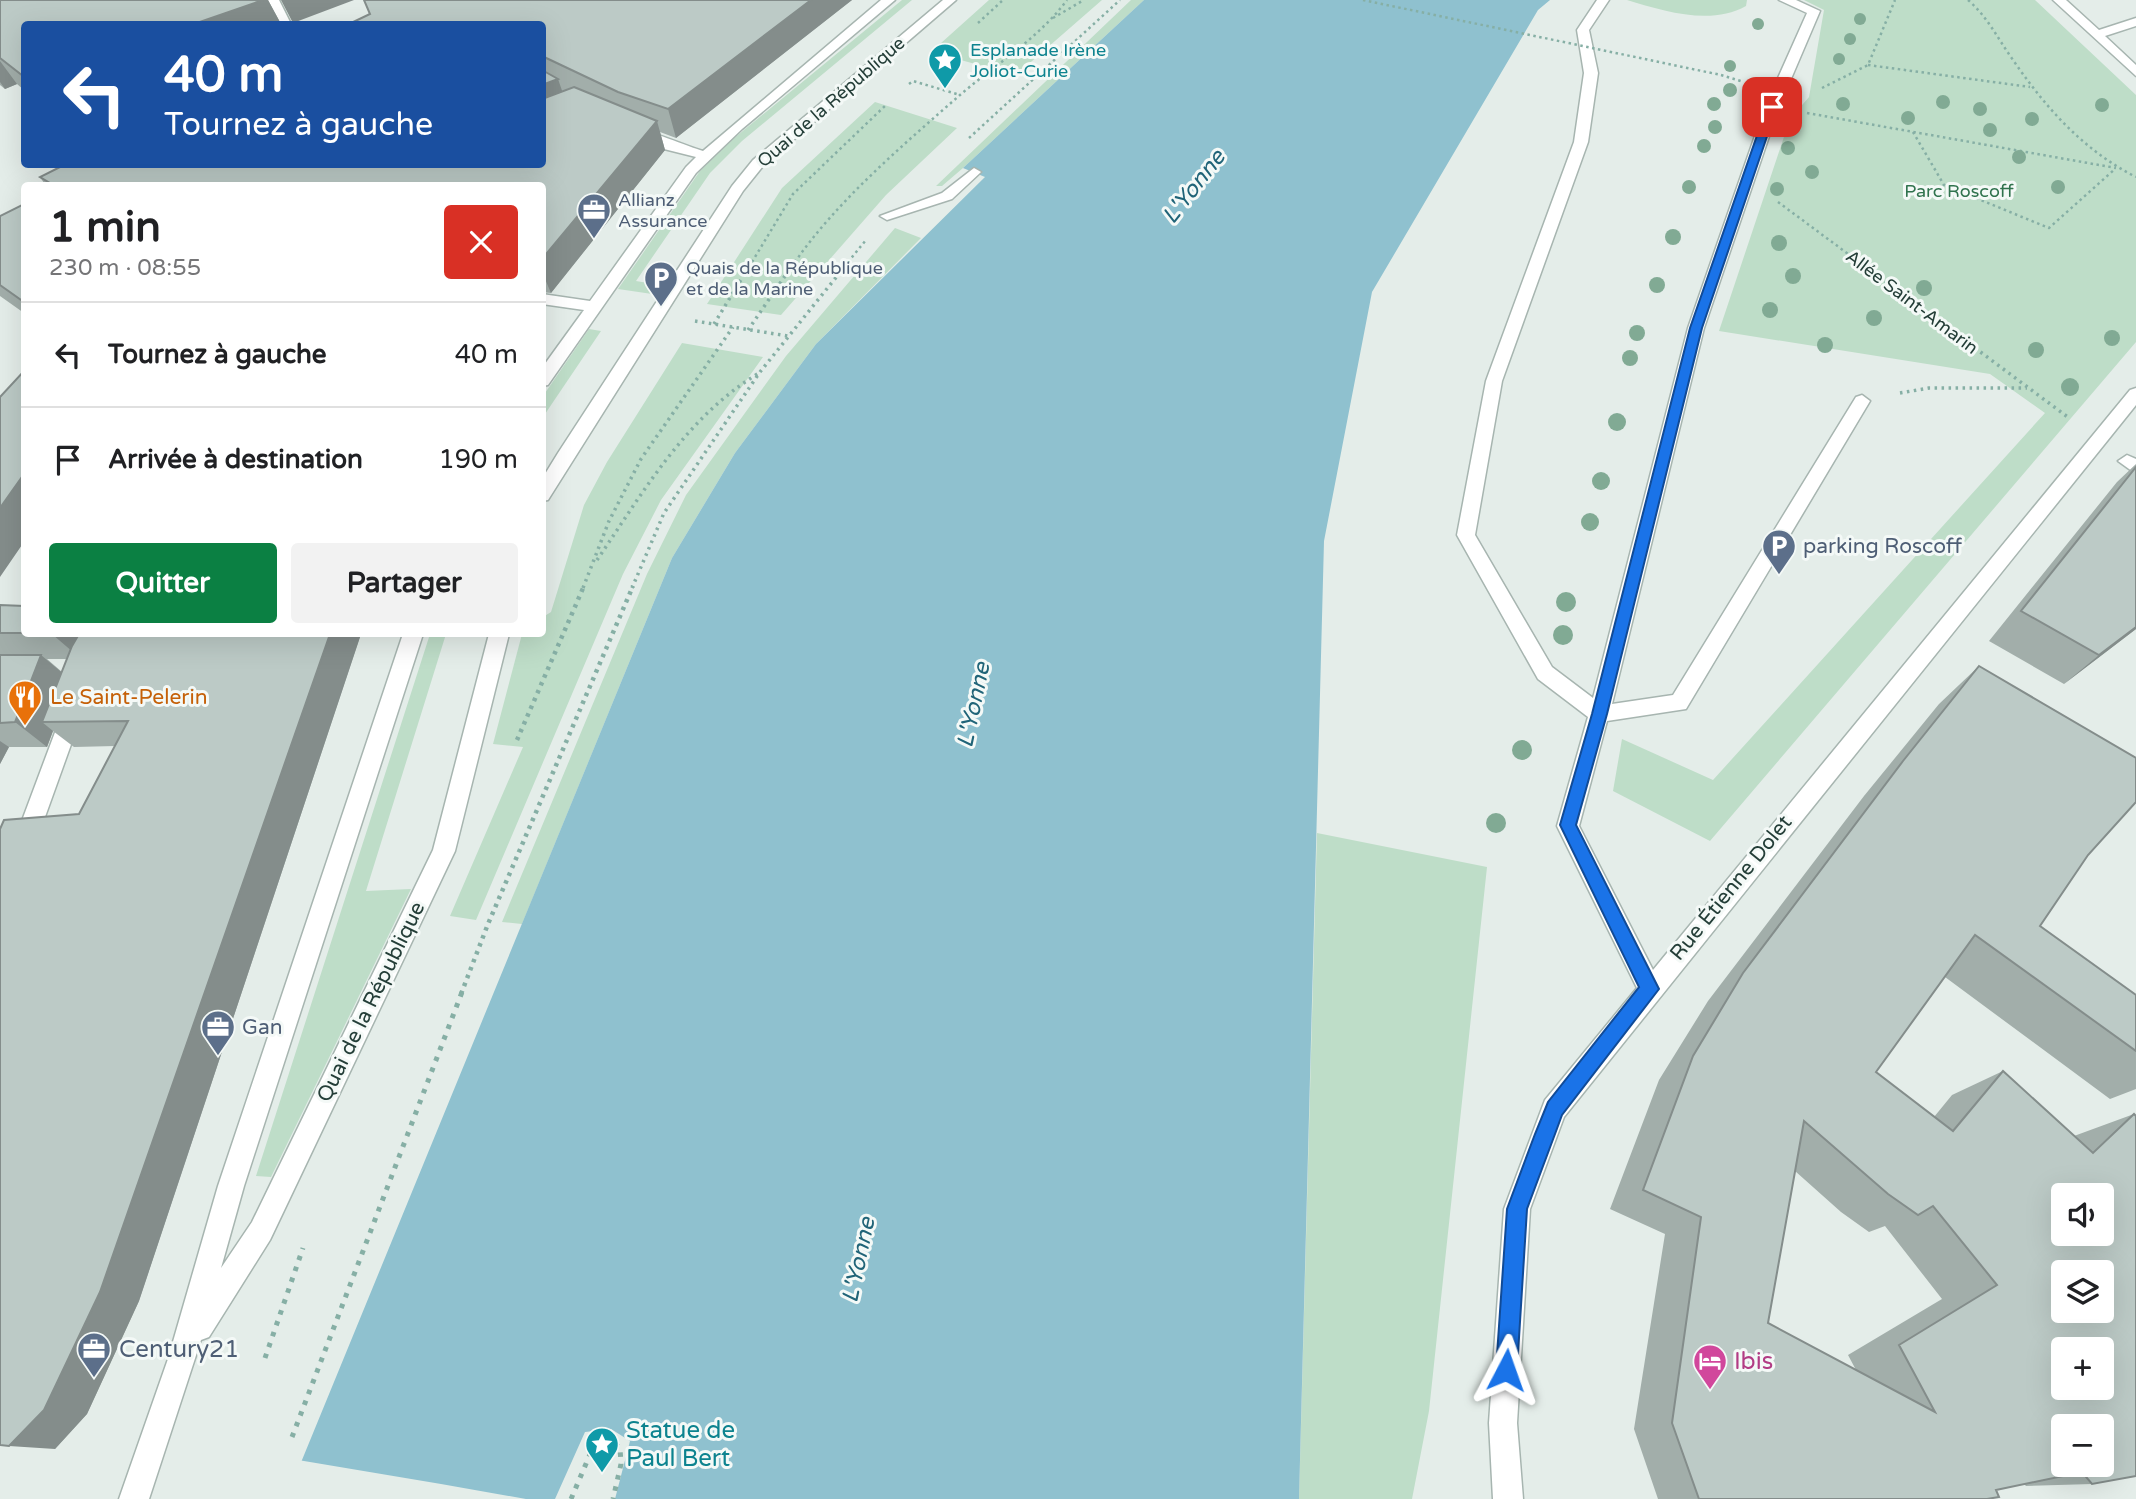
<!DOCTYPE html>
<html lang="fr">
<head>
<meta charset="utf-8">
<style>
	body { margin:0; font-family:"Varela Round",sans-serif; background:#f2f2f2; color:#202124; height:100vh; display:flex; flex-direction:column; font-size:26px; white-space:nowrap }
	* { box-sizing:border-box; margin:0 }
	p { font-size:23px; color:#757577 }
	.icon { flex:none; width:38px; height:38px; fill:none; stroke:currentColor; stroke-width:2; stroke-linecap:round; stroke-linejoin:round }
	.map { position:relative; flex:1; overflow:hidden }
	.side { position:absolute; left:21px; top:182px; width:525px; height:455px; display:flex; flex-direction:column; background:#fff; border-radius:7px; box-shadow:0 7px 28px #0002 }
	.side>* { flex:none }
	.guide { position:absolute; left:21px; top:21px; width:525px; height:147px; border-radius:7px; box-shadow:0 7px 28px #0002; background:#1a4fa0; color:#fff; overflow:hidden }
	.controls { position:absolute; left:2051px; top:1183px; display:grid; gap:14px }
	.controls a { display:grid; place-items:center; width:63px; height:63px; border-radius:7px; background:#fff; box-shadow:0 7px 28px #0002; font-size:35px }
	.pin { position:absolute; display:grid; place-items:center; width:60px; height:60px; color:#fff; margin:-30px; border-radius:14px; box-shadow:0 4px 10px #0006 }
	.me { position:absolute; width:77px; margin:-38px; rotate:4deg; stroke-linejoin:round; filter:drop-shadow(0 0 5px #0008) }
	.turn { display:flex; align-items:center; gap:24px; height:147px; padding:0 28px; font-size:32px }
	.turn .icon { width:91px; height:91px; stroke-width:2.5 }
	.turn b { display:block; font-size:49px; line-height:60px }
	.round { display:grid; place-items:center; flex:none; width:74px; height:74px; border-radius:7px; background:#f2f2f2 }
	.head { display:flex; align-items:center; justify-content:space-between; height:119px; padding:0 28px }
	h1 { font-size:42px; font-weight:700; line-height:52px }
	.button { display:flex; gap:14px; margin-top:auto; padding:14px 28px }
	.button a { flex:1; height:80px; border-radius:7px; background:#0b8043; color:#fff; font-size:28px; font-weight:700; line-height:80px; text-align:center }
	.button a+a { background:#f2f2f2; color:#202124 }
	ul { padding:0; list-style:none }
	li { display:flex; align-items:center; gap:21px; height:105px; padding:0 28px; border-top:2px solid #e0e0e0 }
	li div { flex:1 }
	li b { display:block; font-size:26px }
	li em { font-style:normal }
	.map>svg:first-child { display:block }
	.green { fill:#beddc8 }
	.water { fill:#8fc1cf }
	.pier { fill:#e4ede9 }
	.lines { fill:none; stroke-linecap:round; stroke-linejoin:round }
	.minor-casing { stroke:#a7b5b0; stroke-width:3 }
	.path-far3 { stroke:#86afa5; stroke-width:2.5; stroke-dasharray:2.5 3.5; stroke-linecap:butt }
	.path-far2 { stroke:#86afa5; stroke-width:3.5; stroke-dasharray:2.5 4.5; stroke-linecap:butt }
	.path-far1 { stroke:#86afa5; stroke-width:4.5; stroke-dasharray:3.5 5; stroke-linecap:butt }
	.path { stroke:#86afa5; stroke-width:5; stroke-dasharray:4.5 7; stroke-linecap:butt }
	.minor { fill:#fff; fill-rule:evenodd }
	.path-bridge { stroke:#86afa5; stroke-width:2.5; stroke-dasharray:2.5 3.5; stroke-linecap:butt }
	.tree { fill:#81aa94 }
	.wall { fill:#a2aeaa; fill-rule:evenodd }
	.shaded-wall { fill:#848d8b }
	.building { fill:#bccac6; stroke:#848d8b; stroke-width:2; fill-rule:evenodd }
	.route { fill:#1a73e8; stroke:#114b97; stroke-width:2 }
	.labels { text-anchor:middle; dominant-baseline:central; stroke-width:6; stroke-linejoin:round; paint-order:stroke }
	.far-culture-label { font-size:18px; fill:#0d838f; stroke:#f4f9f7; text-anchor:start }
	.far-street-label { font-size:18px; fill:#243e38; stroke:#f4f9f7 }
	.far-park-label { font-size:18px; fill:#30734e; stroke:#f4f9f7 }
	.far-service-label { font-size:18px; fill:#4e5e75; stroke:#f4f9f7; text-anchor:start }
	.service-label { font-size:21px; fill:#4e5e75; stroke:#f4f9f7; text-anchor:start }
	.food-label { font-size:21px; fill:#c56008; stroke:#f4f9f7; text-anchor:start }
	.street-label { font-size:21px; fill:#243e38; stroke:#f4f9f7 }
	.water-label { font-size:23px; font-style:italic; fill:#206478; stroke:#f4f9f7 }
	.near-service-label { font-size:24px; fill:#4e5e75; stroke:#f4f9f7; text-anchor:start }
	.near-hotel-label { font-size:24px; fill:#b23c85; stroke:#f4f9f7; text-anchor:start }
	.near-culture-label { font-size:24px; fill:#0d838f; stroke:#f4f9f7; text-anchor:start }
</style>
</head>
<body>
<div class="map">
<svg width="2136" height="1499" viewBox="0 0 2136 1499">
	<rect width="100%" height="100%" fill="#e4ede9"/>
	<!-- green -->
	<path class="green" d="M902 0H912L742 141 710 173 636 281 666 286 659 295 618 289 700 171 733 139Z
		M989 0H1102L1016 75 931 52Z
		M1131 0H1144L963 168 942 186H936Z
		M1627 0H1747L1746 6C1711 26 1663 11 1627 0Z
		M1804 0H2035L2136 95V342L1710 841 1613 791 1622 739 1713 780 2045 413 1990 374 1719 331 1790 119 1809 97 1824 10Z
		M875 102 957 128 886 195 781 315 707 304 782 188Z
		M895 228 921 238 816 344 735 453 672 558 522 924 502 922 647 574 686 495 786 356Z
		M589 329 601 331 543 417V396Z
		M682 343 763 357 661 500 623 574 476 920 450 916 523 747 493 744 522 634H542L543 617 551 612 584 505 607 462Z
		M430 634H446L366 891 411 889 271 1177 256 1176Z
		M1317 833 1487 867 1429 1411 1412 1499H1299Z"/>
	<!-- water -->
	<path class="water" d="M1144 0H1550L1538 10 1372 292 1324 541 1299 1499H286L672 558 735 453 816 344 985 177 963 168Z"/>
	<!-- pier -->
	<path class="pier" d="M611 1429 630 1441 615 1499H555L585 1432Z
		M298 1460 441 1484 526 1499H282Z"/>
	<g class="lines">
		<!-- minor casing -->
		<g class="minor-casing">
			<path id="minor" d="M267 0H279L291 24H279Z
				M881 0H895L742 129 696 173 548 385 542 386V368L584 310 542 304V294L590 301 686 167 696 157 664 149 632 135V129C643 127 688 147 703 151Z
				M943 0H956L763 166 743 191 548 500 542 501V479L558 453 732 186 753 160Z
				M1597 0H1609L1589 30 1598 73 1588 142 1502 381 1475 535 1552 667 1593 698 1688 328 1765 107 1807 13 1779 0H1796L1820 11 1779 107 1704 328 1612 704 1673 695 1856 397 1862 395 1870 401 1686 709 1607 721 1579 826 1653 970 2130 390 2136 388V405L1564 1117 1530 1209 1517 1423 1523 1499H1493L1489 1423 1504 1209 1545 1100 1637 988 1557 826 1588 717 1538 679 1457 535 1486 381 1574 142 1584 73 1577 30Z
				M2053 0H2066L2099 30 2136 18V26L2105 36 2136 65V76Z
				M974 168 981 172 952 199 887 220 880 216 942 193Z
				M2127 455 2136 459V474L2118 461Z
				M403 634H423L244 1186 221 1268 252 1222 433 850 489 634H509L455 851 270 1240 209 1337 201 1340 149 1499H119L168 1359 218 1186Z
				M73 703 80 705 83 711 36 842 33 849 25 852 17 849 14 842 63 711 66 705Z"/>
		</g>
		<!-- path-far3 -->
		<path class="path-far3" d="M1968 0C1987 16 1998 39 2013 60 2046 108 2083 150 2136 177
			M1053 18 1084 0
			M978 23 1003 0
			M1868 65 2030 87
			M1721 75 1744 82
			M909 84 913 81 960 95
			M1822 88 1868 65 1895 0
			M1807 113 2116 168
			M1913 132 1944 185 2049 228 2115 169
			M969 138 1120 0
			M1778 202 1859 262
			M752 262 793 194 887 104
			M795 262C836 202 904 144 960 95 996 64 1038 39 1067 0
			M848 262 866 240"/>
		<!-- path-far2 -->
		<path class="path-far2" d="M1857 260 2069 418
			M695 321 788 336
			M714 324 753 260
			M748 330 796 260
			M1900 393 1929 388H2027
			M597 560C644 491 686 417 759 373
			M583 588 609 521 641 459 733 327
			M632 588 664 513 760 372 850 260"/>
		<!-- path-far1 -->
		<path class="path-far1" d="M517 740 584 586
			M461 994 488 924 633 586"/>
		<!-- path -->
		<path class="path" d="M265 1358 303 1248
			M292 1437 462 992
			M571 1499 591 1452 610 1439 620 1448 621 1464 613 1499"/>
		<!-- minor -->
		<use href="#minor" class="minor"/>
		<!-- path-bridge -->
		<path class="path-bridge" d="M1363 0 1721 75"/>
	</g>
	<!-- trees -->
	<g class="tree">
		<circle cx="1860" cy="19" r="6"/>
		<circle cx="1758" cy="24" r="6"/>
		<circle cx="1850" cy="39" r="6"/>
		<circle cx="1839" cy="59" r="6"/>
		<circle cx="1730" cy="66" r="6"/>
		<circle cx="1730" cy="90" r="7"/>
		<circle cx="1943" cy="102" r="7"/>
		<circle cx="1714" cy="104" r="7"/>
		<circle cx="1843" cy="104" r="7"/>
		<circle cx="2102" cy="105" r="7"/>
		<circle cx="1980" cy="109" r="7"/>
		<circle cx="1908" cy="118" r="7"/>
		<circle cx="2032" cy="119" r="7"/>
		<circle cx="1715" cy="127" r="7"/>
		<circle cx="1990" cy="130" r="7"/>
		<circle cx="1704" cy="146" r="7"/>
		<circle cx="1788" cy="148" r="7"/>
		<circle cx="2019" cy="157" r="7"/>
		<circle cx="1812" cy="172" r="7"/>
		<circle cx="1689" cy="187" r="7"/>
		<circle cx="2058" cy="187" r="7"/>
		<circle cx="1777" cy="189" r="7"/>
		<circle cx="1673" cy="237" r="8"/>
		<circle cx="1779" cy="243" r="8"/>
		<circle cx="1793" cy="276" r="8"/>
		<circle cx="1657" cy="285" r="8"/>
		<circle cx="1924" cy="288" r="8"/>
		<circle cx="1770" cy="310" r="8"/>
		<circle cx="1874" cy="318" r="8"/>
		<circle cx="1637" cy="333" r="8"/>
		<circle cx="2112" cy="338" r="8"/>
		<circle cx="1825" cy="345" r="8"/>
		<circle cx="2036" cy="350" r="8"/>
		<circle cx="1630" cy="358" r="8"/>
		<circle cx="2070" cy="387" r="9"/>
		<circle cx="1617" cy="422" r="9"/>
		<circle cx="1601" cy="481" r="9"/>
		<circle cx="1590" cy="522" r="9"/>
		<circle cx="1566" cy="602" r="10"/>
		<circle cx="1563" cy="635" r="10"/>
		<circle cx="1522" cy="750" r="10"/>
		<circle cx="1496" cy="823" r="10"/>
	</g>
	<!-- wall -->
	<path class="wall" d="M0 0H268L281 24H24V90L17 84 5 89 0 85Z
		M364 0H852L676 138 660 132 665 150 551 293 542 292V186H46L40 177 542 164V24L370 14Z
		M24 204V313L0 296V216Z
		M2136 464V629L2064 684 1989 641 2117 482Z
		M0 605 24 634H361L139 1301 87 1414 55 1449 79 814 115 746 74 747 53 731 47 747H9L0 764ZM47 659H67L62 672Z
		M1979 666 2088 855 2040 926 2136 995V1089L2110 1099 1945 977 1876 1072 1934 1117 1952 1095 2003 1071 2074 1136 2134 1114 2092 1484 2026 1486 2024 1484 1996 1490 1987 1499H1658L1634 1429 1665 1234 1610 1209 1659 1080 1708 1001 1864 796 1939 704ZM1795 1171 1841 1212 1869 1232 1885 1226 1942 1299 1848 1355 1856 1370 1768 1323Z"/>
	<!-- shaded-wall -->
	<path class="shaded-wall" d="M263 0H268L281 24H194Z
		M281 0H354L293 23Z
		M811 0H852L676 138 668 109Z
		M0 61 17 84 5 89 0 82Z
		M558 79 568 108 542 118V85Z
		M657 121 665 150 551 293 542 272V259Z
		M24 474V542L0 577V508Z
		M2136 627V629L2064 684 2099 655Z
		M52 634H96L81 659Z
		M330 634H361L139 1301 87 1414 55 1449 9 1446Z
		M41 655 72 681 42 722 53 731 47 747 15 722Z
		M0 741 9 747 0 764Z"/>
	<!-- building -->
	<path class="building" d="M0 0H263L194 24H24V76H23L0 58Z
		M364 0H811L668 109 618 92 542 56V24H349L370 14Z
		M542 70 558 79 542 85Z
		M574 87 657 121 542 259V186H55L40 177 66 164H542V99Z
		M24 204V302L0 285V216Z
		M24 371V474L0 508V397Z
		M2136 467V627L2099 655 2021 611Z
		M0 605 24 606V633H0Z
		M79 634H330L100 1292 44 1410 9 1446 0 1445V829L4 820 79 814 128 721 42 722 72 646Z
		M0 655H41L15 722 0 723Z
		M1979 666 2136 758V802L2088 855 2040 926 2136 995V1051L1975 935 1876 1072 1953 1131 2003 1071 2093 1153 2134 1114 2136 1116V1476L2092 1484 2082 1472 1996 1490 1999 1497 1987 1499H1699L1672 1423 1701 1217 1643 1190 1693 1056 1743 973 1903 761ZM1804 1121 1888 1194 1918 1215 1933 1206 1997 1285 1899 1345 1935 1412 1768 1323ZM2063 1195H2102V1234H2063ZM2063 1272H2102V1311H2063ZM2063 1349H2102V1388H2063ZM2063 1426H2102V1465H2063Z"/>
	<!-- route -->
	<path class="route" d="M1768 104 1777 107 1702 328 1607 714 1576 825 1659 989 1562 1115 1555 1134 1527 1209 1517 1370 1514 1377 1506 1380 1499 1377 1496 1370 1507 1209 1535 1134 1548 1102 1639 987 1560 825 1592 714 1690 328Z"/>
	<!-- icons -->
	<defs>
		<g id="sight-pin" transform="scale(1.75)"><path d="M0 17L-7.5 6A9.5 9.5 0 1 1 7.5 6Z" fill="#0f9aa8" stroke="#f4f9f7"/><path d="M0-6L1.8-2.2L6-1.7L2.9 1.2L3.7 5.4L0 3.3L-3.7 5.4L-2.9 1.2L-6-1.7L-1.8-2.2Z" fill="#fff"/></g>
		<g id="office-pin" transform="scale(1.75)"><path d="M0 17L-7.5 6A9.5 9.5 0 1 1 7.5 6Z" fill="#5c6f8a" stroke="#f4f9f7"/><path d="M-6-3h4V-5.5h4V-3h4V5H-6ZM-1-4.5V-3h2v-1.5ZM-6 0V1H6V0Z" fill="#fff"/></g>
		<g id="parking-pin" transform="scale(1.75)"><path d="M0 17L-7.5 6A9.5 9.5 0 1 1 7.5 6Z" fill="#5c6f8a" stroke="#f4f9f7"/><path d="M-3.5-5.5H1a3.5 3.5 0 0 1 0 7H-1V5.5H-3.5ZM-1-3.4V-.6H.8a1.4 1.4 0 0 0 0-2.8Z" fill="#fff"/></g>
		<g id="restaurant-pin" transform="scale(1.75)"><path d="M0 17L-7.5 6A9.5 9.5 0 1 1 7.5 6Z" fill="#e8710a" stroke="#f4f9f7"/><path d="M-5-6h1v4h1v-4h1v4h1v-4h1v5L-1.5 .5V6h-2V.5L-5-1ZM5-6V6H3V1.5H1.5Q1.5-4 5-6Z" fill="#fff"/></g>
		<g id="hotel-pin" transform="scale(1.75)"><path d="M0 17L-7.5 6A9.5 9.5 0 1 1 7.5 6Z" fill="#d1479c" stroke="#f4f9f7"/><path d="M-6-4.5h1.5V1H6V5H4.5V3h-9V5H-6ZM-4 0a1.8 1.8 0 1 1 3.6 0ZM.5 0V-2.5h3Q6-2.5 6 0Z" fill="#fff"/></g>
	</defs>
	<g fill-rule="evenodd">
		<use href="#sight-pin" x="945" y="60"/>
		<use href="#office-pin" x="594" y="210"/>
		<use href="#parking-pin" x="661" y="278"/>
		<use href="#parking-pin" x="1779" y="546"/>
		<use href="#restaurant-pin" x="25" y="697"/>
		<use href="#office-pin" x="218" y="1027"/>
		<use href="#office-pin" x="94" y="1349"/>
		<use href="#hotel-pin" x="1710" y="1361"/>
		<use href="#sight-pin" x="602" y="1444"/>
	</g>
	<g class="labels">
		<!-- far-culture labels -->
		<g class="far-culture-label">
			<text x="970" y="50">Esplanade Irène<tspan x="970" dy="21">Joliot-Curie</tspan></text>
		</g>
		<!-- far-street labels -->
		<g class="far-street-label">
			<text transform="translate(831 102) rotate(-41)">Quai de la République</text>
			<text transform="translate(1912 302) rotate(37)">Allée Saint-Amarin</text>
		</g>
		<!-- far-park labels -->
		<g class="far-park-label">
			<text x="1959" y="191">Parc Roscoff</text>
		</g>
		<!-- far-service labels -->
		<g class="far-service-label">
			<text x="618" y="200">Allianz<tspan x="618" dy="21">Assurance</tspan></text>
			<text x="686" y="268">Quais de la République<tspan x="686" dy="21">et de la Marine</tspan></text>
		</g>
		<!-- service labels -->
		<g class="service-label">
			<text x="1803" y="546">parking Roscoff</text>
			<text x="242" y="1027">Gan</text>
		</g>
		<!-- food labels -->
		<g class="food-label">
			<text x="50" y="697">Le Saint-Pelerin</text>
		</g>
		<!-- street labels -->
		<g class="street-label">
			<text transform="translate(1731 888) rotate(-51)">Rue Étienne Dolet</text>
			<text transform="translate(371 1002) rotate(-64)">Quai de la République</text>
		</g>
		<!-- water labels -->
		<g class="water-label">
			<text transform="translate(1194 187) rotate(-52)">L'Yonne</text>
			<text transform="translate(974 705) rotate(-78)">L'Yonne</text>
			<text transform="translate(859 1260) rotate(-78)">L'Yonne</text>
		</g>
		<!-- near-service labels -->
		<g class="near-service-label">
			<text x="119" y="1349">Century21</text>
		</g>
		<!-- near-hotel labels -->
		<g class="near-hotel-label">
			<text x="1734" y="1361">Ibis</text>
		</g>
		<!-- near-culture labels -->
		<g class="near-culture-label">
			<text x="626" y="1430">Statue de<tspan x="626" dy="28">Paul Bert</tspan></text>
		</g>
	</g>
</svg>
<div class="controls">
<a><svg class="icon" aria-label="sound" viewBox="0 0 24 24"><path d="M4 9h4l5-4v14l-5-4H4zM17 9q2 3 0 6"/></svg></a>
<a><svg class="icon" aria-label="layers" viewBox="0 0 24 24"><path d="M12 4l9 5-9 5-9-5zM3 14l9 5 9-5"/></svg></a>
<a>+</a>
<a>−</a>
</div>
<div class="pin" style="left:1772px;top:107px;background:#d93025"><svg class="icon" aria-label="arrive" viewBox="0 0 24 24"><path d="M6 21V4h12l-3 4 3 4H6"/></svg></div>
<svg class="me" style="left:1506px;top:1370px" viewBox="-20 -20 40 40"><path d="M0-17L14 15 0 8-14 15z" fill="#1a73e8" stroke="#fff" stroke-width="4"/></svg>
<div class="guide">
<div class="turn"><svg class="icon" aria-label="left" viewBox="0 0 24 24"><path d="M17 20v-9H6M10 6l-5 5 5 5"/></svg><div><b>40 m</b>Tournez à gauche</div></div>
</div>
<section class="side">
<div class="head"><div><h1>1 min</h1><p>230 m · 08:55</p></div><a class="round" style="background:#d93025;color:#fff"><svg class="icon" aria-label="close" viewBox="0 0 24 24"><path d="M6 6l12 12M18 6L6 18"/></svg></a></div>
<ul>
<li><svg class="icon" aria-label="left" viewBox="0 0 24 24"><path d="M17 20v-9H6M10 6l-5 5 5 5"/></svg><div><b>Tournez à gauche</b></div><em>40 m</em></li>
<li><svg class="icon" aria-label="arrive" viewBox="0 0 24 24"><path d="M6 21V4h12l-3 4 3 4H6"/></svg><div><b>Arrivée à destination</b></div><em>190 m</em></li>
</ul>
<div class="button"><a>Quitter</a><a>Partager</a></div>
</section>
</div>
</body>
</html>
